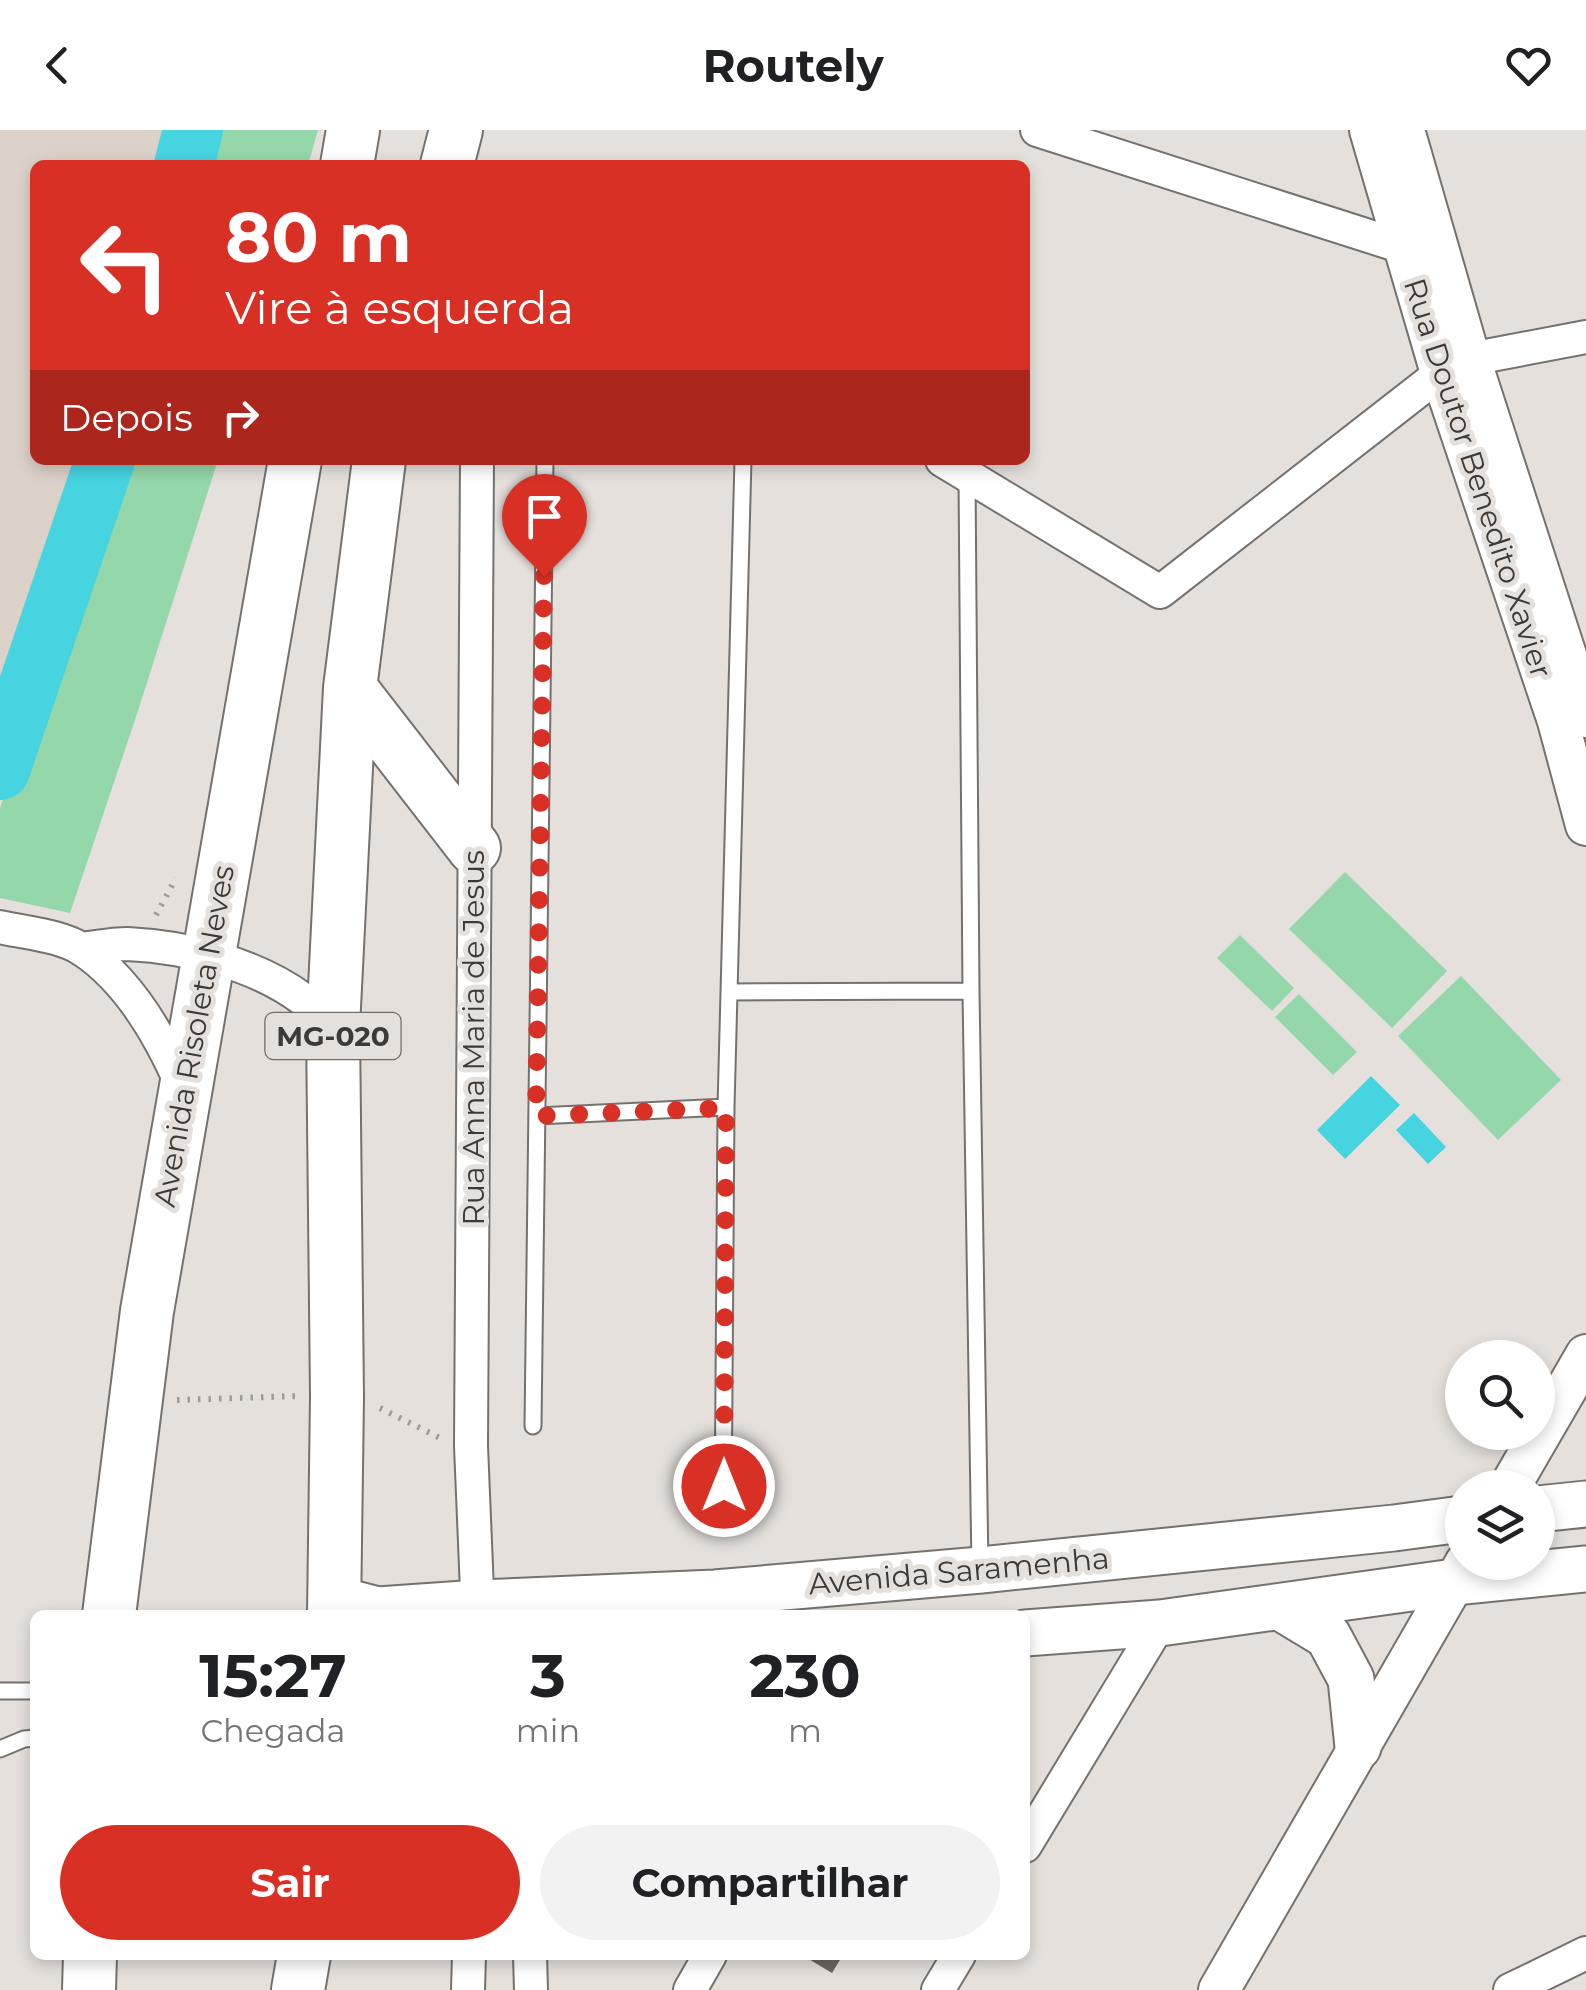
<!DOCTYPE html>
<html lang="pt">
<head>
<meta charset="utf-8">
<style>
	body { margin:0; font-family:Montserrat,sans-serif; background:#f2f2f2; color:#202124; height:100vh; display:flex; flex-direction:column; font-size:38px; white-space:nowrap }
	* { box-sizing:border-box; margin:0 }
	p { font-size:32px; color:#757577 }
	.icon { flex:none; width:55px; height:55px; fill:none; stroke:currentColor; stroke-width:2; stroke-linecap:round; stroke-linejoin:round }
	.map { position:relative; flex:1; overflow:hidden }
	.panel { position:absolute; left:30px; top:1480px; width:1000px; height:350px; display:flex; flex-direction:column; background:#fff; border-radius:15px; box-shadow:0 5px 15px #0003 }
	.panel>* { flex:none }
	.top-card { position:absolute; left:30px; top:30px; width:1000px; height:305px; border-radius:15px; box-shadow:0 5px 15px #0003; background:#d93025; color:#fff; overflow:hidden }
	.fabs { position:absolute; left:1445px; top:1210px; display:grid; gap:20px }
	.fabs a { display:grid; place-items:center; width:110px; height:110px; border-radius:50%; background:#fff; box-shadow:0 5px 15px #0003; font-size:50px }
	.pin { position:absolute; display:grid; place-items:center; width:85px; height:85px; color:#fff; margin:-102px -42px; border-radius:50% 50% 50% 0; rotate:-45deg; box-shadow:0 0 10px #0007 }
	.pin .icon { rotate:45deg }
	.me { position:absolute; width:110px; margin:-55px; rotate:0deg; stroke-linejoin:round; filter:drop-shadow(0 0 8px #0008) }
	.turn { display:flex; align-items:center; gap:35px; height:210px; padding:0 30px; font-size:45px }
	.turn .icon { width:130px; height:130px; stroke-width:2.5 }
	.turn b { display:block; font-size:70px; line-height:85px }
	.then { display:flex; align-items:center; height:95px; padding:0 30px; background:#0003; gap:20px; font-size:38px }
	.eta { display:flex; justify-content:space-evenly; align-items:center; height:170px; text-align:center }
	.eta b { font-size:60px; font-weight:700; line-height:70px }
	.cta { display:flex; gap:20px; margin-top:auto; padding:20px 30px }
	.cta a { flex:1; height:115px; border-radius:60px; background:#d93025; color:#fff; font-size:40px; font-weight:700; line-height:115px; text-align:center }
	.cta a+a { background:#f2f2f2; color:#202124 }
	header { display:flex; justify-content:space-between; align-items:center; height:130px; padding:0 30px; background:#fff; font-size:45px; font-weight:700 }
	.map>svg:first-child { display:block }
	.built { fill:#ddd2c9 }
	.green { fill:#94d7aa }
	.water { fill:#46d4e1 }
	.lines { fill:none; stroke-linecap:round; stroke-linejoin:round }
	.river { stroke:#46d4e1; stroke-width:60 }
	.building { fill:#6a6663 }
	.service-casing { stroke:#75716e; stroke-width:19 }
	.minor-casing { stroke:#75716e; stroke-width:36 }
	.tertiary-casing { stroke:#75716e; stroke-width:44 }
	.secondary-casing { stroke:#75716e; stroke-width:49 }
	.trunk-casing { stroke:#75716e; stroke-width:56 }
	.path { stroke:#9f9b98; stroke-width:6; stroke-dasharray:2.5 8; stroke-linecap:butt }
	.service { stroke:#fff; stroke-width:15 }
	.minor { stroke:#fff; stroke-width:32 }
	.tertiary { stroke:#fff; stroke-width:40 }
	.secondary { stroke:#fff; stroke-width:45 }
	.trunk { stroke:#fff; stroke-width:52 }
	.route { stroke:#d93025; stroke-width:18; stroke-dasharray:0 32.4 }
	.labels { text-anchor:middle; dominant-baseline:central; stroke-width:10; stroke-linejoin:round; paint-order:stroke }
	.shield { fill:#e5e0dc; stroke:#6f6c69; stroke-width:2.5 }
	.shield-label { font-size:28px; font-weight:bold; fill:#3c3a38 }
	.street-label { font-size:30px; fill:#3c3a38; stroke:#e5e0dc }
</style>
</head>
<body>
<header><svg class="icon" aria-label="back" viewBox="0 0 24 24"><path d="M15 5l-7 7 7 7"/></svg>Routely<svg class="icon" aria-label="heart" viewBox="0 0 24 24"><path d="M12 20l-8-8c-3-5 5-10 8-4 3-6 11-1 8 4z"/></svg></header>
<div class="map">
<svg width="1586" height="1860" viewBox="0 0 1586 1860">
	<rect width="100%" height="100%" fill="#e5e0dc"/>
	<!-- built -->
	<path class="built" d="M0 0H163L153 35H35V330H73L55 398 0 572Z"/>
	<!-- green -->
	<path class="green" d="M203 0H318L308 35H193Z
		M109 330H218L136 587 70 783 0 768V678L73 457Z
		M1345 742 1447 841 1392 898 1289 799Z
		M1240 805 1294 858 1272 881 1217 828Z
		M1461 846 1561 950 1498 1010 1398 906Z
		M1299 864 1357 922 1333 945 1275 887Z"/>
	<!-- water -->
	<path class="water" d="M1371 946 1400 975 1345 1029 1317 1000Z
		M1414 983 1446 1017 1428 1034 1396 1000Z"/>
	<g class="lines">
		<!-- river -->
		<path class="river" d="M184 35 193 0
			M0 640 105 330"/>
	</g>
	<!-- building -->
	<path class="building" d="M809 1825H843L832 1843 807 1828Z"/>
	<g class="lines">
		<!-- service casing -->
		<g class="service-casing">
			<path id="service" d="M967 346 971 861 980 1437
				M729 862 971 861
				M537 986 726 977
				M533 1296 545 330
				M723 1393 726 977 743 330
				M0 1561H35
				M0 1619 24 1609 35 1608"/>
		</g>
		<!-- minor casing -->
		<g class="minor-casing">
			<path id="minor" d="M1037 0 1403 117 1420 112
				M477 330 471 1316 478 1485
				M942 330 1160 462 1441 243 1470 229 1586 207
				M0 797C26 803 60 805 83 820 129 851 162 909 183 958
				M81 819C97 817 113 814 128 814 188 817 256 834 304 870 315 878 324 888 333 897
				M1025 1716 1160 1493
				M530 1825 531 1860
				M468 1860 469 1825
				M690 1860 710 1825
				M938 1860 959 1825
				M1510 1860 1586 1823"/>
		</g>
		<!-- tertiary casing -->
		<g class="tertiary-casing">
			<path id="tertiary" d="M1370 0 1441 243 1558 591 1586 695
				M1404 0 1470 229 1586 587
				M1509 1358 1586 1225
				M1219 1860 1466 1432"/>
		</g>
		<!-- secondary casing -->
		<g class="secondary-casing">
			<path id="secondary" d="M1538 1379 1586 1374
				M335 1469 378 1480 479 1473 715 1463 981 1440 1394 1398 1462 1389
				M1280 1477 1328 1506 1351 1549 1358 1617
				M1025 1503 1160 1493 1454 1452 1586 1439"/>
		</g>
		<!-- trunk casing -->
		<g class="trunk-casing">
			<path id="trunk" d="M347 35 353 0
				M447 35 456 0
				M350 558 474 718
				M109 1485 147 1181 295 330
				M334 1485 337 1267 333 897 350 558 379 330
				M89 1860 90 1825
				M298 1860 304 1825"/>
		</g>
		<!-- path -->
		<path class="path" d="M156 785 176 748
			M177 1270 299 1266
			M380 1278 440 1308"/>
		<!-- service -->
		<use href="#service" class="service"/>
		<!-- minor -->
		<use href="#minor" class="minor"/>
		<!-- tertiary -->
		<use href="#tertiary" class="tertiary"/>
		<!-- secondary -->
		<use href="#secondary" class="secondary"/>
		<!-- trunk -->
		<use href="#trunk" class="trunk"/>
	</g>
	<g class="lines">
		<!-- route -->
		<path class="route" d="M544 446 536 986 726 978 724 1356"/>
	</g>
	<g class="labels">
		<!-- shield labels -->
		<rect class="shield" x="265.5" y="883" width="135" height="46" rx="8"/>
		<g class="shield-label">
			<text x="333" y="906">MG-020</text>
		</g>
		<!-- street labels -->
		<g class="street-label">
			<text transform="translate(1478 348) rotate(72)">Rua Doutor Benedito Xavier</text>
			<text transform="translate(194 906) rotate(-80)">Avenida Risoleta Neves</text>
			<text transform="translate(473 908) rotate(-90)">Rua Anna Maria de Jesus</text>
			<text transform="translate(959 1441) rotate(-5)">Avenida Saramenha</text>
		</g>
	</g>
</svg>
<div class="fabs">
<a><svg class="icon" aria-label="search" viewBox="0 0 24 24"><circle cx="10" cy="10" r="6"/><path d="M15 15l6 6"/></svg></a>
<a><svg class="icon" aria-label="layers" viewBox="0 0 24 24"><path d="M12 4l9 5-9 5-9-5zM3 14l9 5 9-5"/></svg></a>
</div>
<div class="pin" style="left:544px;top:446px;background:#d93025"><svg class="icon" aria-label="arrive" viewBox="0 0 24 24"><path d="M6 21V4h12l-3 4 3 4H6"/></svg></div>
<svg class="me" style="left:724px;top:1356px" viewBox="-20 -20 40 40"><circle r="17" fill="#d93025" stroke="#fff" stroke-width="3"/><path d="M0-11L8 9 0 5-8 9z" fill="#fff"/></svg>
<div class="top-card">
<div class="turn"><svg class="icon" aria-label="left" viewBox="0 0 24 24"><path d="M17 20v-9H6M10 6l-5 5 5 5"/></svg><div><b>80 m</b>Vire à esquerda</div></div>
<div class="then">Depois<svg class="icon" aria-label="right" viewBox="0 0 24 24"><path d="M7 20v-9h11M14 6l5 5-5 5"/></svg></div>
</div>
<section class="panel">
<div class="eta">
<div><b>15:27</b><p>Chegada</p></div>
<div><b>3</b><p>min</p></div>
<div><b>230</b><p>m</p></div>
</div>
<div class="cta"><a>Sair</a><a>Compartilhar</a></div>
</section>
</div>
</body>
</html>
